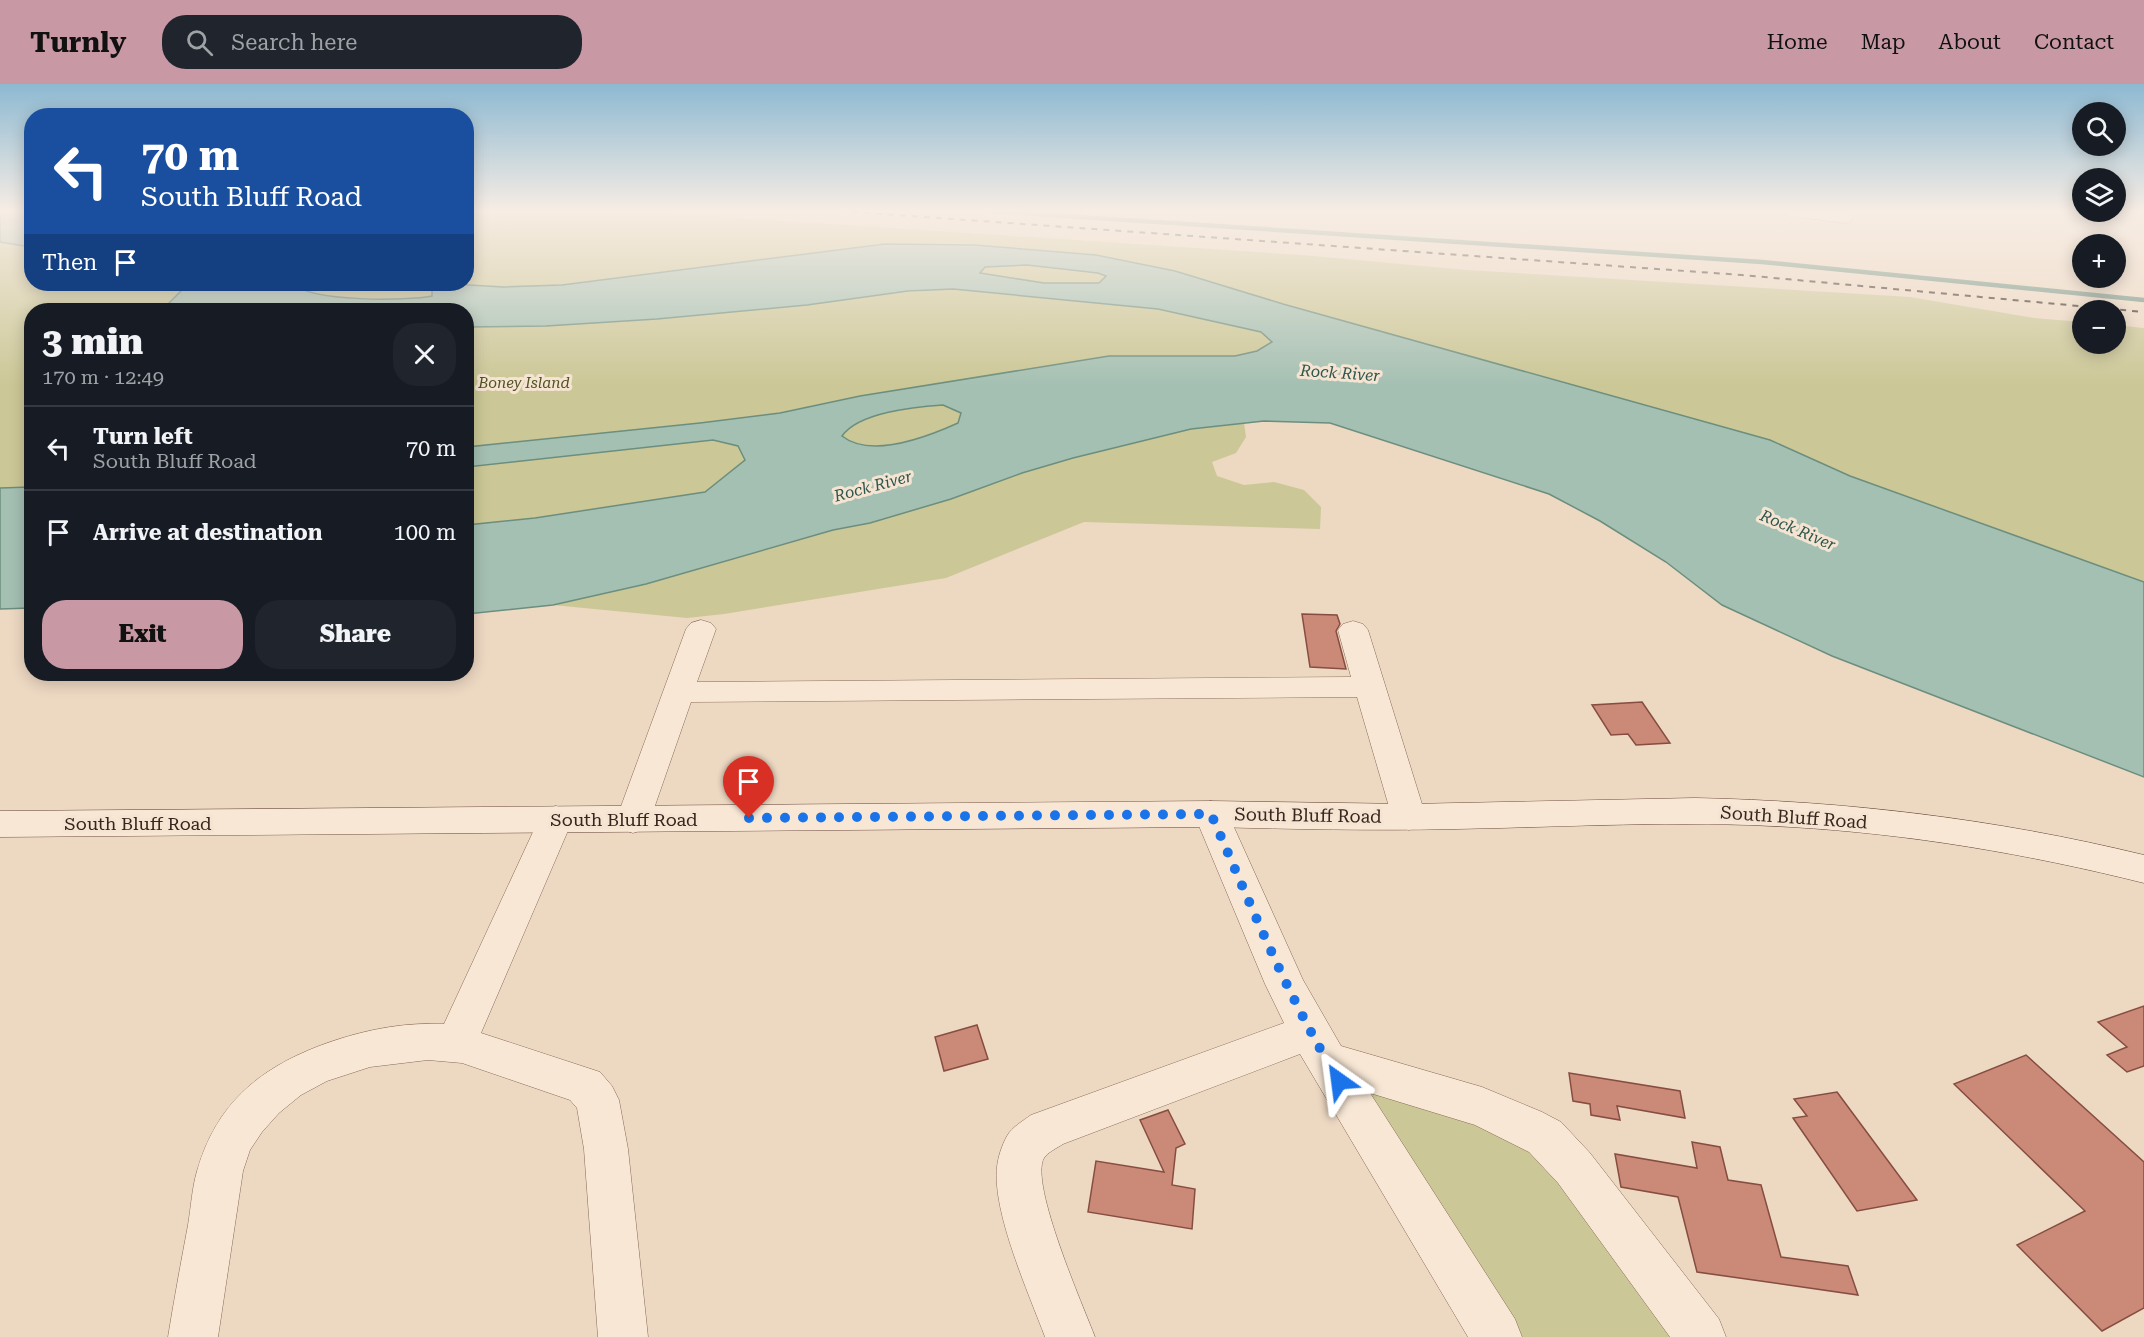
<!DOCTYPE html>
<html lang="en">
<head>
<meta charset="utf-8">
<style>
	body { margin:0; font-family:"Roboto Serif",serif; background:#20242c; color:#f1f3f6; height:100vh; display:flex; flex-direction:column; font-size:22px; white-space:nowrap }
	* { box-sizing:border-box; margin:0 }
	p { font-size:20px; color:#9ea1a6 }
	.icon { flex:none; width:33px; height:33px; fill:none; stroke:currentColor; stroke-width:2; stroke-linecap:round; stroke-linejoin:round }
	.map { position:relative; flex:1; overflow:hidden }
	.drawer { position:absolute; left:24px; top:219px; width:450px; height:378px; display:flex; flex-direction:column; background:#171b24; border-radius:24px; box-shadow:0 3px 15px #0003 }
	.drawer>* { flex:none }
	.hud { position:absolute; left:24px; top:24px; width:450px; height:183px; border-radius:24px; box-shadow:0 3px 15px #0003; background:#1a4fa0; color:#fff; overflow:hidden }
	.fabs { position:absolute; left:2072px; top:18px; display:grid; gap:12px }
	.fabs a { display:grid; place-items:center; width:54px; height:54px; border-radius:50%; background:#171b24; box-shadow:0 3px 15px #0003; font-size:30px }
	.pin { position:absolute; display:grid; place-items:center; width:51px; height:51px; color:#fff; margin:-62px -26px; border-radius:50% 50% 50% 0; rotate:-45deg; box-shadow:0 0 6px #0007 }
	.pin .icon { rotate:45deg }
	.me { position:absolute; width:66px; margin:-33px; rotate:329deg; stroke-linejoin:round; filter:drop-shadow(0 0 4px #0008) }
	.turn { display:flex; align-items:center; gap:21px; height:126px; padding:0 18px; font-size:27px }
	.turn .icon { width:78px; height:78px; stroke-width:2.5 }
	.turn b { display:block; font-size:42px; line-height:51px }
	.then { display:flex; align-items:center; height:57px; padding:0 18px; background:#0003; gap:12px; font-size:22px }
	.round { display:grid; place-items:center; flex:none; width:63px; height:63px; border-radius:24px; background:#20242c }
	.headline { display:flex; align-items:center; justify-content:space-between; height:102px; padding:0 18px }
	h1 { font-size:36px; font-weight:800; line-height:45px }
	.action { display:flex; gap:12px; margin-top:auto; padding:12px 18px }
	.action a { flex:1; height:69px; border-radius:24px; background:#c899a4; color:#111; font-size:24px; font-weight:800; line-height:69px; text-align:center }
	.action a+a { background:#20242c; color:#f1f3f6 }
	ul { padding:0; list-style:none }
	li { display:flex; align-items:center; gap:18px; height:84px; padding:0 18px; border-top:2px solid #363941 }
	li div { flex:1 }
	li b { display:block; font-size:22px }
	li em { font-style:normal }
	header { display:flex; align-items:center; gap:36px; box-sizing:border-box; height:84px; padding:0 30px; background:#c899a4; color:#111 }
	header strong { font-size:28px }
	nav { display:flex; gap:33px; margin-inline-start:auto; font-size:21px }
	.search { width:420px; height:54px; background:#20242c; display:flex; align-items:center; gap:15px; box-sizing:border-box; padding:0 21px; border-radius:24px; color:#9ea1a6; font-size:22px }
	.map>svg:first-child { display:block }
	.green { fill:#cbc796 }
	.water { fill:#a4c0b2; stroke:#6c8e7e; stroke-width:1.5; fill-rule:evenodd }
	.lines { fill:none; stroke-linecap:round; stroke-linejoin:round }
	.stream { stroke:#6c8e7e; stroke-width:4.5 }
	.building { fill:#cb8a78; stroke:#864d40; stroke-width:1.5 }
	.street-casing { stroke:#876959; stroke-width:1 }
	.secondary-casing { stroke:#694a3d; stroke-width:1 }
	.street { fill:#f8e7d5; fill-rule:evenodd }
	.secondary { fill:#f8e7d5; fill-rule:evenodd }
	.rail { stroke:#37251e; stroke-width:2; stroke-dasharray:6 6; stroke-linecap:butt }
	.route { stroke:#1a73e8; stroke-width:10; stroke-dasharray:0 18 }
	.labels { text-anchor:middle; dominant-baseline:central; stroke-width:6; stroke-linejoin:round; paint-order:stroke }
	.far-park-label { font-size:15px; font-style:italic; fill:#515324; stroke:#f5e4d2 }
	.far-water-label { font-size:16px; font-style:italic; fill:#2d564c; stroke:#f5e4d2 }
	.street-label { font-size:18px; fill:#37251e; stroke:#f5e4d2 }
</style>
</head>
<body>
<header>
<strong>Turnly</strong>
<div class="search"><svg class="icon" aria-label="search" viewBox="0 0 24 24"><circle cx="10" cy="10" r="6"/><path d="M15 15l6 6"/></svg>Search here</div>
<nav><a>Home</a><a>Map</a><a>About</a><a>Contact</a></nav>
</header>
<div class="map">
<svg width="2144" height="1253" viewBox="0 0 2144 1253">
	<rect width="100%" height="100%" fill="#edd8c2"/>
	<!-- green -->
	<path class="green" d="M467 127H638L1302 171 1467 186 1910 213 2034 234 2082 238V260H2115V241L2144 244V498L1850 392 1770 356 1283 220 1175 187 1096 171 974 161 885 160 562 201 503 203 453 200H466Z
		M0 158 31 163 32 200H184L186 202 162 226H32L31 403 0 404Z
		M1027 181C1053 184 1082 181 1106 192L1099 199H1044L980 189 985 183Z
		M294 200H383L432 206V212C407 217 311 218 294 200Z
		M953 205 1158 225 1261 248 1273 257 1257 267 1235 272H1109L860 312 780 329 700 339 467 363V243C530 242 594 240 658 235 757 227 854 210 953 205Z
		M943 321 961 329 958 339C926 352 872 375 842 352 860 328 914 324 943 321Z
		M1244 339 1246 353 1236 369 1212 378 1217 392 1244 401 1274 398 1304 406 1321 423 1320 445 1084 438 946 494 724 530 687 534 553 521 646 500 833 446 870 439 951 415 1022 389 1073 374 1191 345Z
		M713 356 738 362 745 376 705 408 535 434 467 441 466 383Z
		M1327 977 1502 1031 1701 1253H1497Z"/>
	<!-- water -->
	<path class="water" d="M0 127H31V163L0 158Z
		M885 160 974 161 1096 171 1175 187 1283 220 1770 356 1850 392 2144 498V693L1832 572 1722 521 1666 478 1600 437 1549 410 1330 339 1264 337 1191 345 1073 374 1022 389 951 415 870 439 833 446 646 500 553 521 467 530V441L535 434 705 408 745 376 738 362 713 356 467 383V363L700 339 780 329 860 312 1109 272H1235L1257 267 1272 258 1261 248 1158 225 953 205 908 207 807 221 657 235 546 242 467 243 466 226H162L186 202 184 200H294C311 218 407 217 432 212V206L383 200H453L503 203 562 201ZM1027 181 1098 189 1106 192 1099 199H1044L980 189 985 183ZM943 321 961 329 958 339C927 353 871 375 842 352 859 328 915 323 943 321Z
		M31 403V524L0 525V404Z"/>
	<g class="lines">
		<!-- stream -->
		<path class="stream" d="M991 127 1762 178 2144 216"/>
	</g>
	<!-- building -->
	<path class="building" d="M1302 530 1337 531 1340 540 1336 547 1346 585 1310 583Z
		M1642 618 1670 659 1636 661 1628 650 1611 651 1592 621Z
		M2144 922V982L2127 988 2107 971 2127 963 2098 938Z
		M977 941 988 975 944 987 935 953Z
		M2026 971 2144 1078V1224L2102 1247 2017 1161 2085 1127 1954 1000Z
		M1569 989 1680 1007 1685 1034 1617 1022 1620 1036 1591 1031 1590 1020 1573 1017Z
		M1837 1008 1917 1116 1857 1127 1793 1034 1807 1032 1794 1015Z
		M1168 1026 1185 1060 1176 1064 1172 1101 1195 1105 1192 1145 1088 1128 1096 1077 1164 1088 1140 1036Z
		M1692 1058 1720 1063 1728 1096 1761 1101 1781 1173 1848 1182 1858 1211 1697 1188 1678 1113 1621 1103 1615 1070 1697 1084Z"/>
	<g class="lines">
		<!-- street casing -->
		<g class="street-casing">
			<path id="street" d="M1781 127H1856L1851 137 1845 139 1789 132Z
				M701 536 711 539 716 545 697 598 1351 593 1338 546 1343 540 1353 537 1363 540 1368 546 1426 733 1421 742 1409 746 1397 742 1392 733 1357 613 691 618 650 736 645 745 633 749 621 745 616 736 686 545 691 539Z
				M1211 717 1223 721 1228 730 1303 896 1341 962 1482 1003 1542 1028 1561 1038 1590 1069 1719 1235 1726 1253H1670L1558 1099 1529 1068 1475 1041 1370 1009 1515 1235 1522 1253H1468L1300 970 1063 1060C1057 1064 1048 1068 1044 1074 1029 1099 1084 1224 1095 1253H1045C1029 1210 992 1128 997 1083 998 1073 1002 1061 1007 1052 1012 1043 1023 1037 1031 1031L1284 939 1265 900 1194 730 1199 721Z
				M556 722 568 726 573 735 481 949 600 988 612 1002 619 1016 628 1065 648 1253H598L584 1065 577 1024 570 1016 462 979 428 976 370 983 327 997 301 1011 279 1029 262 1048 250 1066 243 1087 218 1253H168C174 1216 181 1178 188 1141 191 1123 192 1104 197 1087 216 1021 257 986 319 962 359 947 401 938 444 940L539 735 544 726Z"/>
		</g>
		<!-- secondary casing -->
		<g class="secondary-casing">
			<path id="secondary" d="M1695 714C1847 717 1996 735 2144 771V799C2028 770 1910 750 1791 743 1679 736 1568 743 1456 745 1374 747 1293 745 1211 743L0 753V727L1211 717 1409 720Z"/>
		</g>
		<!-- street -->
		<use href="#street" class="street"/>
		<!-- secondary -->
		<use href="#secondary" class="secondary"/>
		<!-- rail -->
		<path class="rail" d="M840 127 1742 191 2144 228"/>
	</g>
	<!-- sky -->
	<linearGradient id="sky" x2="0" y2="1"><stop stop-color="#8db9d2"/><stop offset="0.42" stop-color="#f7ede4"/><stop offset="1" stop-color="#f7ede4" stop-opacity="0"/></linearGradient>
	<rect width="2144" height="302" fill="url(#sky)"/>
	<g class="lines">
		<!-- route -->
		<path class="route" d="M749 734 1211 730C1251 821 1287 912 1339 997"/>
	</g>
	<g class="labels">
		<!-- far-park labels -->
		<g class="far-park-label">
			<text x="524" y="299">Boney Island</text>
		</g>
		<!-- far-water labels -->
		<g class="far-water-label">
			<text transform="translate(1340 289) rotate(4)">Rock River</text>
			<text transform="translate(873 402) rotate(-15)">Rock River</text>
			<text transform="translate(1798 446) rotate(23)">Rock River</text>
		</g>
		<!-- street labels -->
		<g class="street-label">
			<text transform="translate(1308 731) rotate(1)">South Bluff Road</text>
			<text transform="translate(1794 733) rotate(4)">South Bluff Road</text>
			<text x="624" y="735">South Bluff Road</text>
			<text x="138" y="739">South Bluff Road</text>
		</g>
	</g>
</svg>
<div class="fabs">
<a><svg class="icon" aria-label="search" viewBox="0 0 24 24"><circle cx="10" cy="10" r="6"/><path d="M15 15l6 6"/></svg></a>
<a><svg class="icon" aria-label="layers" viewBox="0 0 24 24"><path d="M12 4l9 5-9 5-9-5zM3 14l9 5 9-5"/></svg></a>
<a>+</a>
<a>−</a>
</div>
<div class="pin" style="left:749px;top:734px;background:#d93025"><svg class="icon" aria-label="arrive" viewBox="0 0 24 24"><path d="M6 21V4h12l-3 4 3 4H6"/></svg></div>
<svg class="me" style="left:1339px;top:997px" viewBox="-20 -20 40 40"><path d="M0-17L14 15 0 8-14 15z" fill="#1a73e8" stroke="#fff" stroke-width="4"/></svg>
<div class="hud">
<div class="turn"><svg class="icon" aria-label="left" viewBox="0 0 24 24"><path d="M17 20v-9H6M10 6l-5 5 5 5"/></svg><div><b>70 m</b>South Bluff Road</div></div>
<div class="then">Then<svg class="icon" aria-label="arrive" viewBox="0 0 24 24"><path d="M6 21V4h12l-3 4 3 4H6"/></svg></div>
</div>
<section class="drawer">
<div class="headline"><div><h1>3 min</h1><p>170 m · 12:49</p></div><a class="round"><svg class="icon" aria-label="close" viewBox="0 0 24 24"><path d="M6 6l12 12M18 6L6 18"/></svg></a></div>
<ul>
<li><svg class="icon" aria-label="left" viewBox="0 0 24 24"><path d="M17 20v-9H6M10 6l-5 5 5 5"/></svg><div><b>Turn left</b><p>South Bluff Road</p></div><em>70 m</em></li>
<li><svg class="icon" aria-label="arrive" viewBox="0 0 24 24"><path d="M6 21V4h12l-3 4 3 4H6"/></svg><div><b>Arrive at destination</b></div><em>100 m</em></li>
</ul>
<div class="action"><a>Exit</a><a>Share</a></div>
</section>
</div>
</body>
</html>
